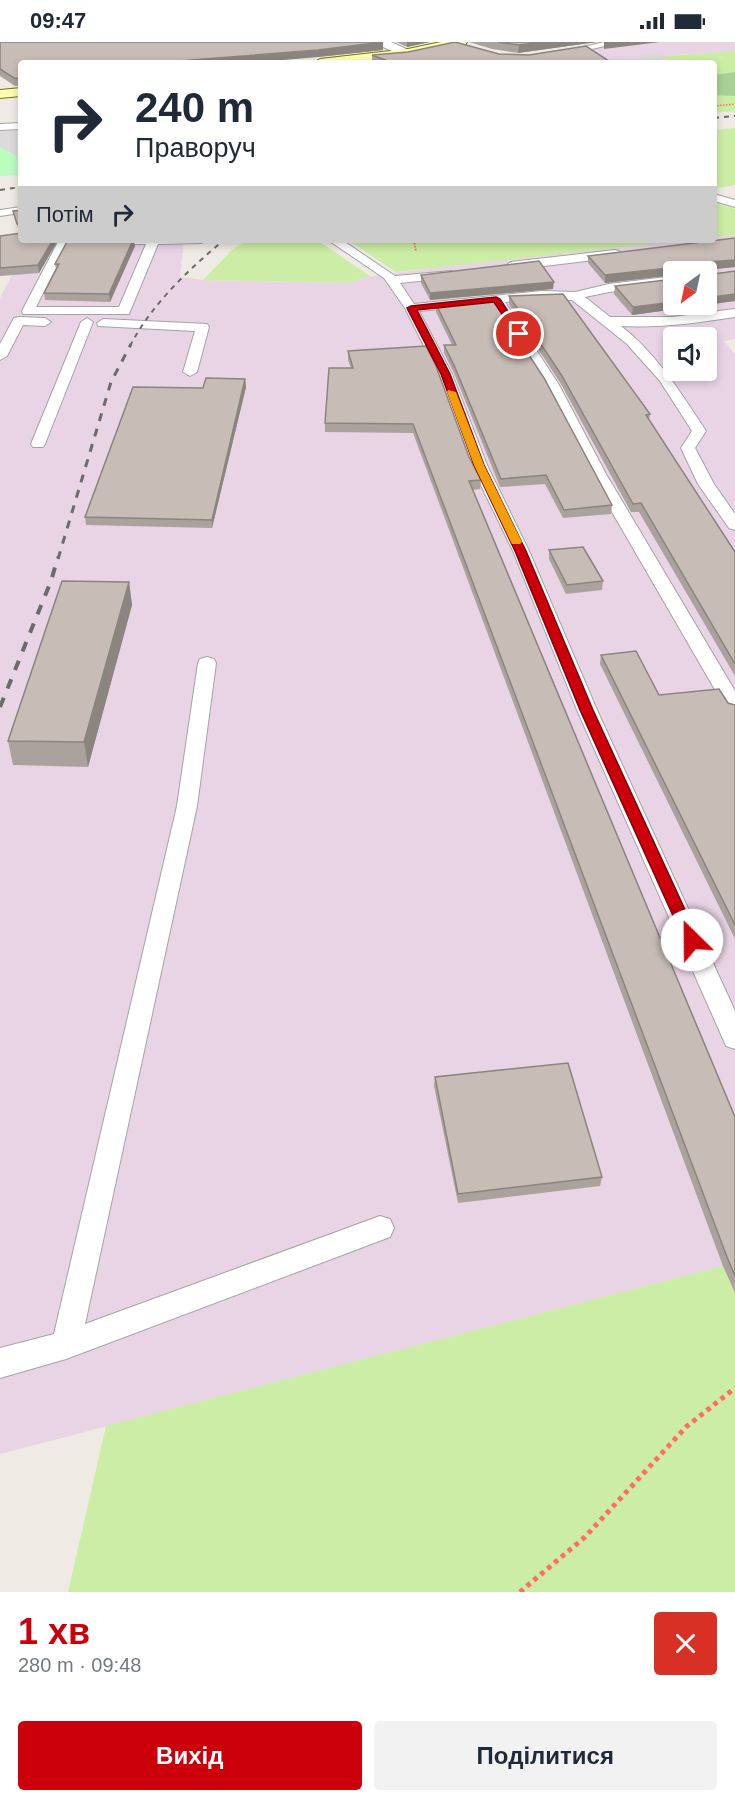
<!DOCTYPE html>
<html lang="uk">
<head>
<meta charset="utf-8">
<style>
	body { margin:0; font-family:Helvetica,sans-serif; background:#f2f2f3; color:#1f2937; height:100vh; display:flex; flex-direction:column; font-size:22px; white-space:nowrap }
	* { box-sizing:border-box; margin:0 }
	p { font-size:20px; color:#747a83 }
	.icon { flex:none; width:33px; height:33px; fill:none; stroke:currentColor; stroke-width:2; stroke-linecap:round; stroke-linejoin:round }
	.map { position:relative; height:1550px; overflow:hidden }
	.side { display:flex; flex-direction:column; background:#fff; flex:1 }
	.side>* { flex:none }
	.top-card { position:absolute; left:18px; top:18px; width:699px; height:183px; border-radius:6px; box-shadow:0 3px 9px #0003; background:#fff; color:#1f2937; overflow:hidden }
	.needle { width:39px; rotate:213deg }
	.buttons { position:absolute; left:663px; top:219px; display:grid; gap:12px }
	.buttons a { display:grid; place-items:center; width:54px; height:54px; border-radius:6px; background:#fff; box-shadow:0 3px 9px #0003; font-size:30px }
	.pin { position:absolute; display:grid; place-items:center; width:51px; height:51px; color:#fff; margin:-26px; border:3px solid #fff; border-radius:50%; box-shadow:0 2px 6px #0007 }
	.me { position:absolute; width:66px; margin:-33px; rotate:337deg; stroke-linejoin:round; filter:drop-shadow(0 0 4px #0008) }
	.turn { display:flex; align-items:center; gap:21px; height:126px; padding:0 18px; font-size:27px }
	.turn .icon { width:78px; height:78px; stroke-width:2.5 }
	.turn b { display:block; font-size:42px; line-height:51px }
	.then { display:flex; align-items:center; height:57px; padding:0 18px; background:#0003; gap:12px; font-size:22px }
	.round { display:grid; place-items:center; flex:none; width:63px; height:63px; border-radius:6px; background:#f2f2f3 }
	.headline { display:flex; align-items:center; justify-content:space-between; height:102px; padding:0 18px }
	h1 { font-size:36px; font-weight:600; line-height:45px; color:#cb000a }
	.primary-button { display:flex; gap:12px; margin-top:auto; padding:12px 18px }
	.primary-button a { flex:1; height:69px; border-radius:6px; background:#cb000a; color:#fff; font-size:24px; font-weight:600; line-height:69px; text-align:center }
	.primary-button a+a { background:#f2f2f3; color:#1f2937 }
	.status { display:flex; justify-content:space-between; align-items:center; height:42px; padding:0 30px; background:#fff; direction:ltr }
	.status svg { height:16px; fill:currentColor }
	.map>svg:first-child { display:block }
	.residential { fill:#dcdada }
	.industrial { fill:#e9d4e6; fill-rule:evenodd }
	.grass { fill:#cceda5 }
	.forest { fill:#a9d195 }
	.park { fill:#bcfcbf }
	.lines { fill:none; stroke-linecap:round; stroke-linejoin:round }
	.lane-casing { stroke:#a4a4a4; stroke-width:2 }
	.street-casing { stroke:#a4a4a4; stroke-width:2 }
	.secondary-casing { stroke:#727900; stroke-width:2 }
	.path-far2 { stroke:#ff6d64; stroke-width:1.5; stroke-dasharray:1.5 1.5; stroke-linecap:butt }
	.path-far1 { stroke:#ff6d64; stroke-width:2; stroke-dasharray:1.5 1.5; stroke-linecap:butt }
	.path { stroke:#ff6d64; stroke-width:5; stroke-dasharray:4.5 4.5; stroke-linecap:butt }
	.lane { fill:#fff; fill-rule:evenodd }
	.street { fill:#fff; fill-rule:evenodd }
	.secondary { fill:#fdfdb3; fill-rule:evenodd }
	.rail-far2 { stroke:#6b6b6b; stroke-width:2; stroke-dasharray:5 5; stroke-linecap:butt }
	.rail-far1 { stroke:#6b6b6b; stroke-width:3; stroke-dasharray:8 8; stroke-linecap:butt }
	.rail { stroke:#6b6b6b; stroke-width:4; stroke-dasharray:10 10; stroke-linecap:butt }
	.wall { fill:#aba29d }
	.shaded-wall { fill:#8b847f }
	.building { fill:#c7bcb6; stroke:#8b847f; stroke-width:1.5 }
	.route { fill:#cb000a; stroke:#840006; stroke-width:1.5 }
	.slow { fill:#f59e0b }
</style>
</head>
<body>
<div class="status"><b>09:47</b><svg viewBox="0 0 49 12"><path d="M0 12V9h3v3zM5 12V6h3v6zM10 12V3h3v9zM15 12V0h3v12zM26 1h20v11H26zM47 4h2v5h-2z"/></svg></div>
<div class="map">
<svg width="735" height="1550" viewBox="0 0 735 1550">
	<rect width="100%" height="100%" fill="#efeae3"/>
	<!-- residential -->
	<path class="residential" d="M656 9 675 21H562L638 12Z
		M21 88V117L0 105V89Z"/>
	<!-- industrial -->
	<path class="industrial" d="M636 0H735V9L663 14 656 9 639 12 645 15 607 20 503 21Z
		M735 193V297L724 299 735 312V1251L723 1224 0 1412V256L29 200 184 198 180 235 203 238 349 241 370 234 546 212 688 198H714V195ZM674 230H706V262H674ZM674 296H706V328H674Z"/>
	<!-- grass -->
	<path class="grass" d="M735 9V69L714 71V21H675L663 14Z
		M735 86V143L714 147V88Z
		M714 160 735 167V193L714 195Z
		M248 198H317L370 234 349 241 203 238 233 207Z
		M348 198H688L396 230Z
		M723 1224 735 1251V1550H68L106 1384Z"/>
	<!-- forest -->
	<path class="forest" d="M735 30V54L714 53V33Z"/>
	<!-- park -->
	<path class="park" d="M0 105 21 117V133L0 134Z"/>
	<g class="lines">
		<!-- lane casing -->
		<g class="lane-casing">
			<path id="lane" d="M605 0H623L560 14 556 11Z
				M21 81V87L0 88V82Z
				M714 152 735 158V165L714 159Z
				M21 165V171L0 174V168Z
				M59 198H207L201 201 158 202 129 272H23L22 269ZM68 202H146L119 265H36Z
				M328 198H342L395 234 452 229 454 232 448 236 400 241 414 262 542 249 575 250 609 242 674 234V242L609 250 585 255 610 275H672L735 267V275C697 281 659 286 621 284 657 312 681 351 706 389L695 406 714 442 735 472V488L729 486 698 442 681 406 692 389 660 339 627 302 572 258 542 257 505 260 559 343 606 432 735 649V671L728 669 725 665 590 432 545 343 493 262 419 269 452 332 487 423 529 509 597 668 735 969V1007L726 1004 723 997 577 668 513 509 471 423 438 332 405 266 384 236Z
				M615 208 619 209V215L511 228 505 224 511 220Z
				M19 275 45 276 51 280 45 284 23 283 7 314 0 318V302L14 276Z
				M87 276 93 280 45 402 43 405H33L31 402 81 280Z
				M103 277 207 282 209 285 197 330 190 334 183 330 195 289 98 284 97 281Z
				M207 615 214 617 216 621 197 764 85 1282 380 1174 390 1177 394 1186 390 1195 66 1317 0 1336V1306L54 1292 177 764 198 621 200 617Z"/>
		</g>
		<!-- street casing -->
		<g class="street-casing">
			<path id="street" d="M372 0H391L415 11 408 15 403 14Z"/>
		</g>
		<!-- secondary casing -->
		<g class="secondary-casing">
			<path id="secondary" d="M441 0H467L465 3C414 15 365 21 313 21L320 17 408 7Z
				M21 46V54L0 56V48Z"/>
		</g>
		<!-- path-far2 -->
		<path class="path-far2" d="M714 64 735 62"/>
		<!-- path-far1 -->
		<path class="path-far1" d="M414 198 416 210"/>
		<!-- path -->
		<path class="path" d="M520 1550 585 1495 686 1385 735 1346"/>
		<!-- lane -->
		<use href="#lane" class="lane"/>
		<!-- street -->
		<use href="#street" class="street"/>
		<!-- secondary -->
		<use href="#secondary" class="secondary"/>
		<!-- rail-far2 -->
		<path class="rail-far2" d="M714 76 735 74
			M0 148 21 145
			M130 304C151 263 189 227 224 198"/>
		<!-- rail-far1 -->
		<path class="rail-far1" d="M58 517 111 340 131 302"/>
		<!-- rail -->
		<path class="rail" d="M0 665 51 539 58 515"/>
	</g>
	<!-- wall -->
	<path class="wall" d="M0 0H383V8L318 15 21 21V44H15L0 34Z
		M396 0H430L407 5Z
		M469 0H597L518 11 492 7Z
		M499 12 612 21H372V13Z
		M21 168V190L19 189 13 169Z
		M0 194 58 198 39 231 0 234Z
		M735 196V225L706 228 705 229 674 230V233L605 241 588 221V214Z
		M68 198H134L135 204 110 260 45 258 44 251 56 227 55 222Z
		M735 229V259L632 273 614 252 615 244Z
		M421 233 553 247 430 258 421 241Z
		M509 254 650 372 649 378 735 510V634L639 470H631L561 342 509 262Z
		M436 262 612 463 611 472 563 476 545 442 500 445 454 331 444 311V303H452L436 270Z
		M348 309 469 415 481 438 480 447 473 448 735 1075V1251L723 1224 413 391 325 390V381L351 326 348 318Z
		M245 337 246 345 212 486 86 483 85 475 203 346Z
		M549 508 603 539 602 548 566 552 549 517Z
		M129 540 132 563 88 725 13 723 8 699Z
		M601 613 659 653 728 661 735 663V897L600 622Z
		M435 1035 602 1135 600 1144 458 1161 434 1044Z"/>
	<!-- shaded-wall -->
	<path class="shaded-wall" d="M383 0V8L318 15 247 21H180L179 19Z
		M407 0H430L407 5Z
		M543 0H597L518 11 519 3Z
		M604 0H660L604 7Z
		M53 198H58L39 231 38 223Z
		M133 198 135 204 110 260 109 252Z
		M735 218V225L706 228 704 230 705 223 707 220Z
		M677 225 676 230H674V233L605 241V233Z
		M554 240 553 247 430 258V251Z
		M735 252V259L632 273 633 265 674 260V262H706V256Z
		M245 337 246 345 212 486V478Z
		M129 540 132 563 88 725 84 700Z"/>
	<!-- building -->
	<path class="building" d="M0 0H383L318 8 179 19 184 21H21V37L14 36 0 27Z
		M455 0 499 12 529 13 586 4 612 21H393L372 13 408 10Z
		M498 0H543L519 3Z
		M21 168V183L17 182 13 169Z
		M21 191V198H53L38 223 0 226V194Z
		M735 196V218L707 220 705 223V230H676L677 225 605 233 588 214Z
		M68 198H133L109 252 44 251 59 222H55Z
		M539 219 554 240 430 251 421 233Z
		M735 229V252L706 256V232L707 233Z
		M674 237V260L633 265 615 244Z
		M563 252 650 372 646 373 735 510V622L641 461 633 462 562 334 509 254Z
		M492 257 544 336 612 463 564 468 546 433 501 437 454 323 444 303H456L436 262Z
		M426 304 436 324 469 415 481 438 469 439 735 1075V1234L727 1215 413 382 325 381 329 326H353L348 309Z
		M206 336 245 337 212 478 85 475 133 345 203 346Z
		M583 505 603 539 567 543 549 508Z
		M62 539 129 540 84 700 8 699Z
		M636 609 659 653 719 647 728 661 735 663V883L601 613Z
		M568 1021 602 1135 458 1152 435 1035Z"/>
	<!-- route -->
	<path class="route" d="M496 255 500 257 523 292 522 293H516L494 260 417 268 450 332 484 423 526 509 593 668 699 898 697 902H686L684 898 580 668 515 509 474 423 441 332 407 266 411 264Z"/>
	<!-- slow -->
	<path class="slow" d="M448 348 456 350 484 423 522 500 520 502H512L511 500 474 423 447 350Z"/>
</svg>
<div class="buttons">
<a><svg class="needle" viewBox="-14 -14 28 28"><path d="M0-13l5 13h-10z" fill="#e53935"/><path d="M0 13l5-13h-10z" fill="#747a83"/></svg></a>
<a><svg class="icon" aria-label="sound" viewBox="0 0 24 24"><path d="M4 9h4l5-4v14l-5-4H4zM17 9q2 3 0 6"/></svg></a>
</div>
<div class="pin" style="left:519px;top:292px;background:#d93025"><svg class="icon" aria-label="arrive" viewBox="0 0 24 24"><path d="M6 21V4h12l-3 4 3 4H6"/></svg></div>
<svg class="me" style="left:692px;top:898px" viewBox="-20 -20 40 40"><circle r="19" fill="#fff"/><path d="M0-13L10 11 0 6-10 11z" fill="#cb000a"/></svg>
<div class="top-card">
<div class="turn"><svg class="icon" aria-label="right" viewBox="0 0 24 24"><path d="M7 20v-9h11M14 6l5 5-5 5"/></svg><div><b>240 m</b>Праворуч</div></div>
<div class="then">Потім<svg class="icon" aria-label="right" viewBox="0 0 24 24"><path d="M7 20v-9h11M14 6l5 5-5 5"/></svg></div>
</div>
</div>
<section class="side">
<div class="headline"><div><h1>1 хв</h1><p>280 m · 09:48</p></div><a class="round" style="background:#d93025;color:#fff"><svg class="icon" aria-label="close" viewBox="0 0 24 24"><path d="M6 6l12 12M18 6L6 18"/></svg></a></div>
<div class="primary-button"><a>Вихід</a><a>Поділитися</a></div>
</section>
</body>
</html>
